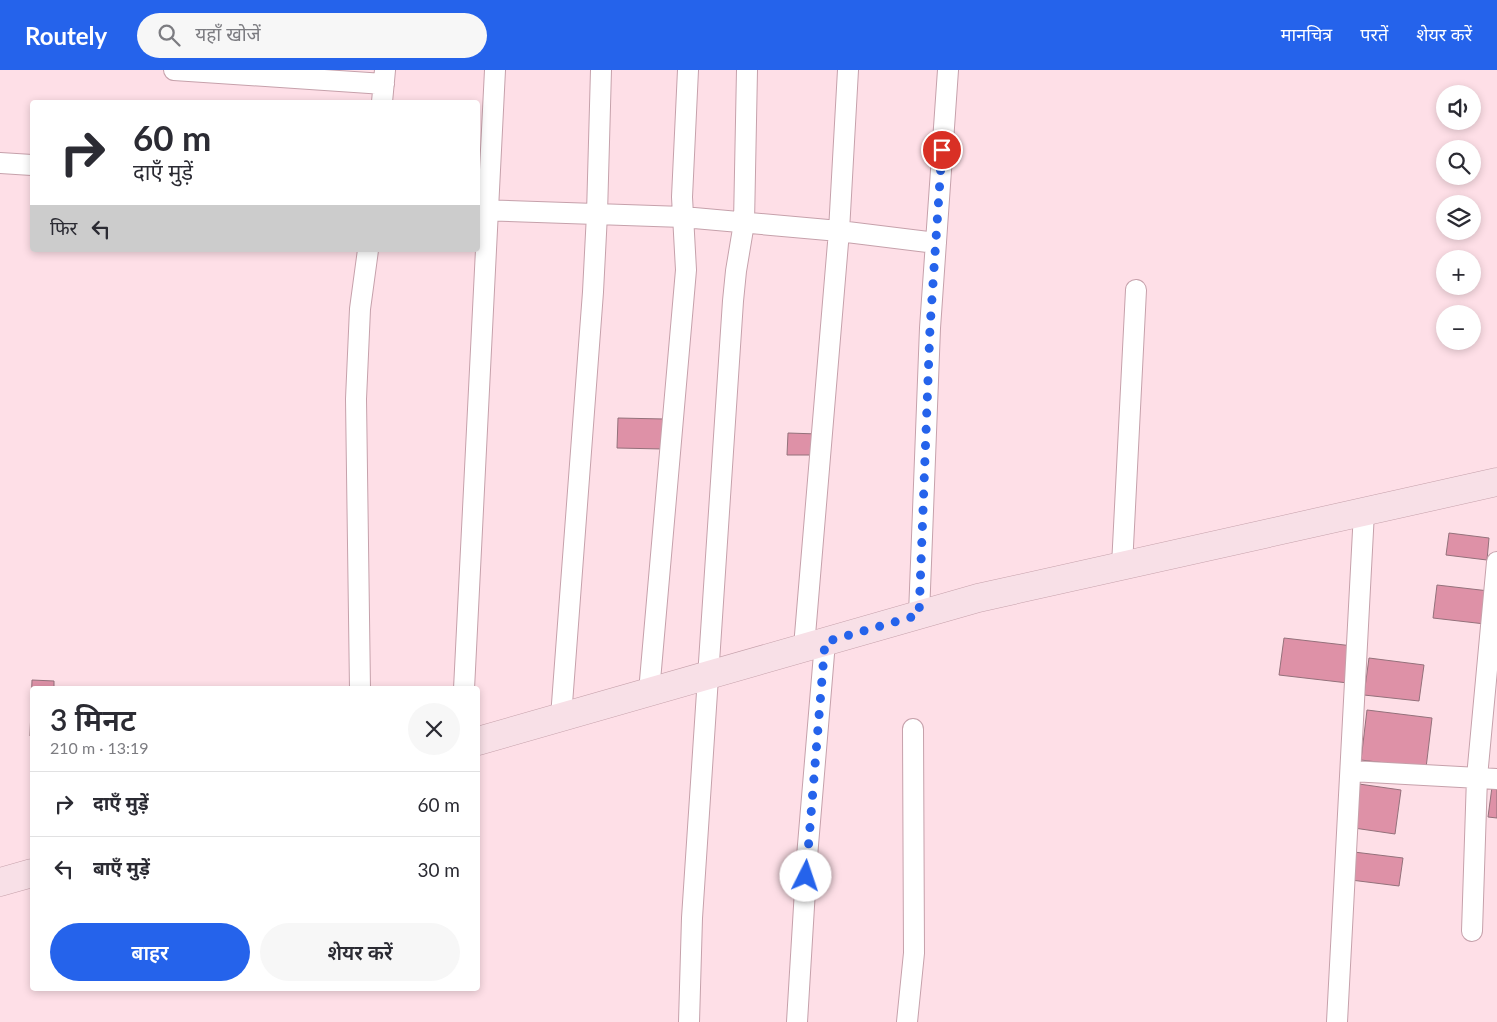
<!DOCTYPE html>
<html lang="hi">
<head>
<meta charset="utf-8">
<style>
	body { margin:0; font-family:Lato,"Noto Sans Devanagari",sans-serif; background:#f7f7f7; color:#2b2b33; height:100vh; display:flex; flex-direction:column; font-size:19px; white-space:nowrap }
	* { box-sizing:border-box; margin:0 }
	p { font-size:16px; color:#7c7c81 }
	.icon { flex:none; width:28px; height:28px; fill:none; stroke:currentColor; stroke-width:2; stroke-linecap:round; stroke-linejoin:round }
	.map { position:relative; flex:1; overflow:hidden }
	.sheet { position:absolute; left:30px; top:616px; width:450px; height:305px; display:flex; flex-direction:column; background:#fff; border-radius:5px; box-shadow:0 2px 8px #0003 }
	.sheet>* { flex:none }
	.hud { position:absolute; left:30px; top:30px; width:450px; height:152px; border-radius:5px; box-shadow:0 2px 8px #0003; background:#fff; color:#2b2b33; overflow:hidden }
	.buttons { position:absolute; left:1436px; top:15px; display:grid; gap:10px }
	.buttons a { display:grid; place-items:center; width:45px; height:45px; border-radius:50%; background:#fff; box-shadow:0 2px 8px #0003; font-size:25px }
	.pin { position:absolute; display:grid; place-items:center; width:42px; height:42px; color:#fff; margin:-21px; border:2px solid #fff; border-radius:50%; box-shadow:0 1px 5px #0007 }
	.me { position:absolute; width:55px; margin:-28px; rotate:4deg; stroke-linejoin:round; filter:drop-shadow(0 0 4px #0008) }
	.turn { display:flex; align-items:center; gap:18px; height:105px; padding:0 20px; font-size:22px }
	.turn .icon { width:65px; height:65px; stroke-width:2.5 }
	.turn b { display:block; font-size:35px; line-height:42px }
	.then { display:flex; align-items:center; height:48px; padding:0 20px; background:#0003; gap:10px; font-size:19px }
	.round { display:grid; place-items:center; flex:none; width:52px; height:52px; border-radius:26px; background:#f7f7f7 }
	.overview { display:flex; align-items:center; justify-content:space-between; height:85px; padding:0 20px }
	h1 { font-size:30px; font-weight:600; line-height:38px }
	.cta { display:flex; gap:10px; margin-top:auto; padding:10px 20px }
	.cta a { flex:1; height:58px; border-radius:30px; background:#2563eb; color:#fff; font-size:20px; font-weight:600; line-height:58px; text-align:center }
	.cta a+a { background:#f7f7f7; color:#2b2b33 }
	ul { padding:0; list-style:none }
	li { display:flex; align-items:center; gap:15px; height:65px; padding:0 20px; border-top:1px solid #e1e1e2 }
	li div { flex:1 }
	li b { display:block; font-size:19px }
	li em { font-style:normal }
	header { display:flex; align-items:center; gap:30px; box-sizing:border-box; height:70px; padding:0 25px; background:#2563eb; color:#fff }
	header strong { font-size:24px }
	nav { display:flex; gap:28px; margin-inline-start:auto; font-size:18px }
	.search { width:350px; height:45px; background:#f7f7f7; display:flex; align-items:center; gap:12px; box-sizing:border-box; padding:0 18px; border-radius:28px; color:#7c7c81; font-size:19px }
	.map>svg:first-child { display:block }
	.building { fill:#de91a7; stroke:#94717b }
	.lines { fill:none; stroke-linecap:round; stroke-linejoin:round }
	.street-casing { stroke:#c6a1ab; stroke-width:22 }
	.secondary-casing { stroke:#c6a1ab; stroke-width:29 }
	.street { stroke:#fff; stroke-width:20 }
	.secondary { stroke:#f8e0e7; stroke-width:28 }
	.route { stroke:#2563eb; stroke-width:9; stroke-dasharray:0 16.2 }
</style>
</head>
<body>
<header>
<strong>Routely</strong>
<div class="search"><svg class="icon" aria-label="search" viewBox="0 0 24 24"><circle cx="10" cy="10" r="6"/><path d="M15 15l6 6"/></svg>यहाँ खोजें</div>
<nav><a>मानचित्र</a><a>परतें</a><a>शेयर करें</a></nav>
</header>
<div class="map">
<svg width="1497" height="952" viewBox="0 0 1497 952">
	<rect width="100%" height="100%" fill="#fedfe7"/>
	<!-- building -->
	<path class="building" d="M618 348 664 349 663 379 617 378Z
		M788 363 818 364 817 385H787Z
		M1449 463 1489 468 1487 490 1446 485Z
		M1437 515 1489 521 1485 554 1433 548Z
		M1284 568 1353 576 1348 613 1279 605Z
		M1369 588 1424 595 1419 631 1364 625Z
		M32 610 54 611V619H32V666H30Z
		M1367 640 1432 648 1426 698 1361 690Z
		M1359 714 1401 720 1395 764 1354 758Z
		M1492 717H1497V748L1488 747Z
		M1354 782 1403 788 1399 816 1351 810Z"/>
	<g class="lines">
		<!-- street casing -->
		<g class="street-casing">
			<path id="street" d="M174 0 384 14
				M382 32 385 0
				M0 93 32 95
				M478 140 683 147 839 161 936 173
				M1122 496 1136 220
				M919 545 930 258 948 0
				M804 577 839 161 848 0
				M360 619 356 329 360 239 368 180
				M464 619 495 0
				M649 622 686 200 682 127 688 0
				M561 647 593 222 597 144 601 0
				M1351 701 1497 709
				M1472 861 1477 707 1497 492
				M689 952 692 848 733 231 736 201 744 153 747 0
				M797 952 807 787 825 572
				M907 952 914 883 913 659
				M1337 952 1364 442"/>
		</g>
		<!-- secondary casing -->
		<g class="secondary-casing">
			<path id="secondary" d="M478 671 978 528 1497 412
				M0 812 32 803"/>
		</g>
		<!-- street -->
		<use href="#street" class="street"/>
		<!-- secondary -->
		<use href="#secondary" class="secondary"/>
	</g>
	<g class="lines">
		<!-- route -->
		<path class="route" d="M806 806 825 572 919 545 930 258 942 80"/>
	</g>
</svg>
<div class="buttons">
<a><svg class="icon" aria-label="sound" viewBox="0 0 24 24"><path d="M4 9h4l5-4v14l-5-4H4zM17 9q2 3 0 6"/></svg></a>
<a><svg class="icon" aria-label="search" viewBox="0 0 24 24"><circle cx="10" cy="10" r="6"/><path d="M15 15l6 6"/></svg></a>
<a><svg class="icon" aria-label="layers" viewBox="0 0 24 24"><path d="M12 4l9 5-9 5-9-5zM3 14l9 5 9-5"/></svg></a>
<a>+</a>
<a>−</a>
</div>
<div class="pin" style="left:942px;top:80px;background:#d93025"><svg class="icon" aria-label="arrive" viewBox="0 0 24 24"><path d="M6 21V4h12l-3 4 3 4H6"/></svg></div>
<svg class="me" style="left:806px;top:806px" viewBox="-20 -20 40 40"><circle r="19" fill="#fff"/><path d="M0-13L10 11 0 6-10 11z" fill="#2563eb"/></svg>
<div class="hud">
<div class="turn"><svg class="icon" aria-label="right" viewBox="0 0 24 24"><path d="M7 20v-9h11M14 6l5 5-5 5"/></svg><div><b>60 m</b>दाएँ मुड़ें</div></div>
<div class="then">फिर<svg class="icon" aria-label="left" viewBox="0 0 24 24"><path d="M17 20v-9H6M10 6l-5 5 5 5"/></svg></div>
</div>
<section class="sheet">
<div class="overview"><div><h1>3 मिनट</h1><p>210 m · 13:19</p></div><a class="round"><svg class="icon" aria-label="close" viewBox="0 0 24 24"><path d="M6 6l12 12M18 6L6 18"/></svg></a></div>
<ul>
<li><svg class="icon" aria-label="right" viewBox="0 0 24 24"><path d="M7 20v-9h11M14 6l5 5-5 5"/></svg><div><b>दाएँ मुड़ें</b></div><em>60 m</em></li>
<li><svg class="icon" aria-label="left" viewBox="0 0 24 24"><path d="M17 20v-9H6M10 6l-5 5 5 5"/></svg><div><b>बाएँ मुड़ें</b></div><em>30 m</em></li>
</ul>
<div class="cta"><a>बाहर</a><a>शेयर करें</a></div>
</section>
</div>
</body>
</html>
